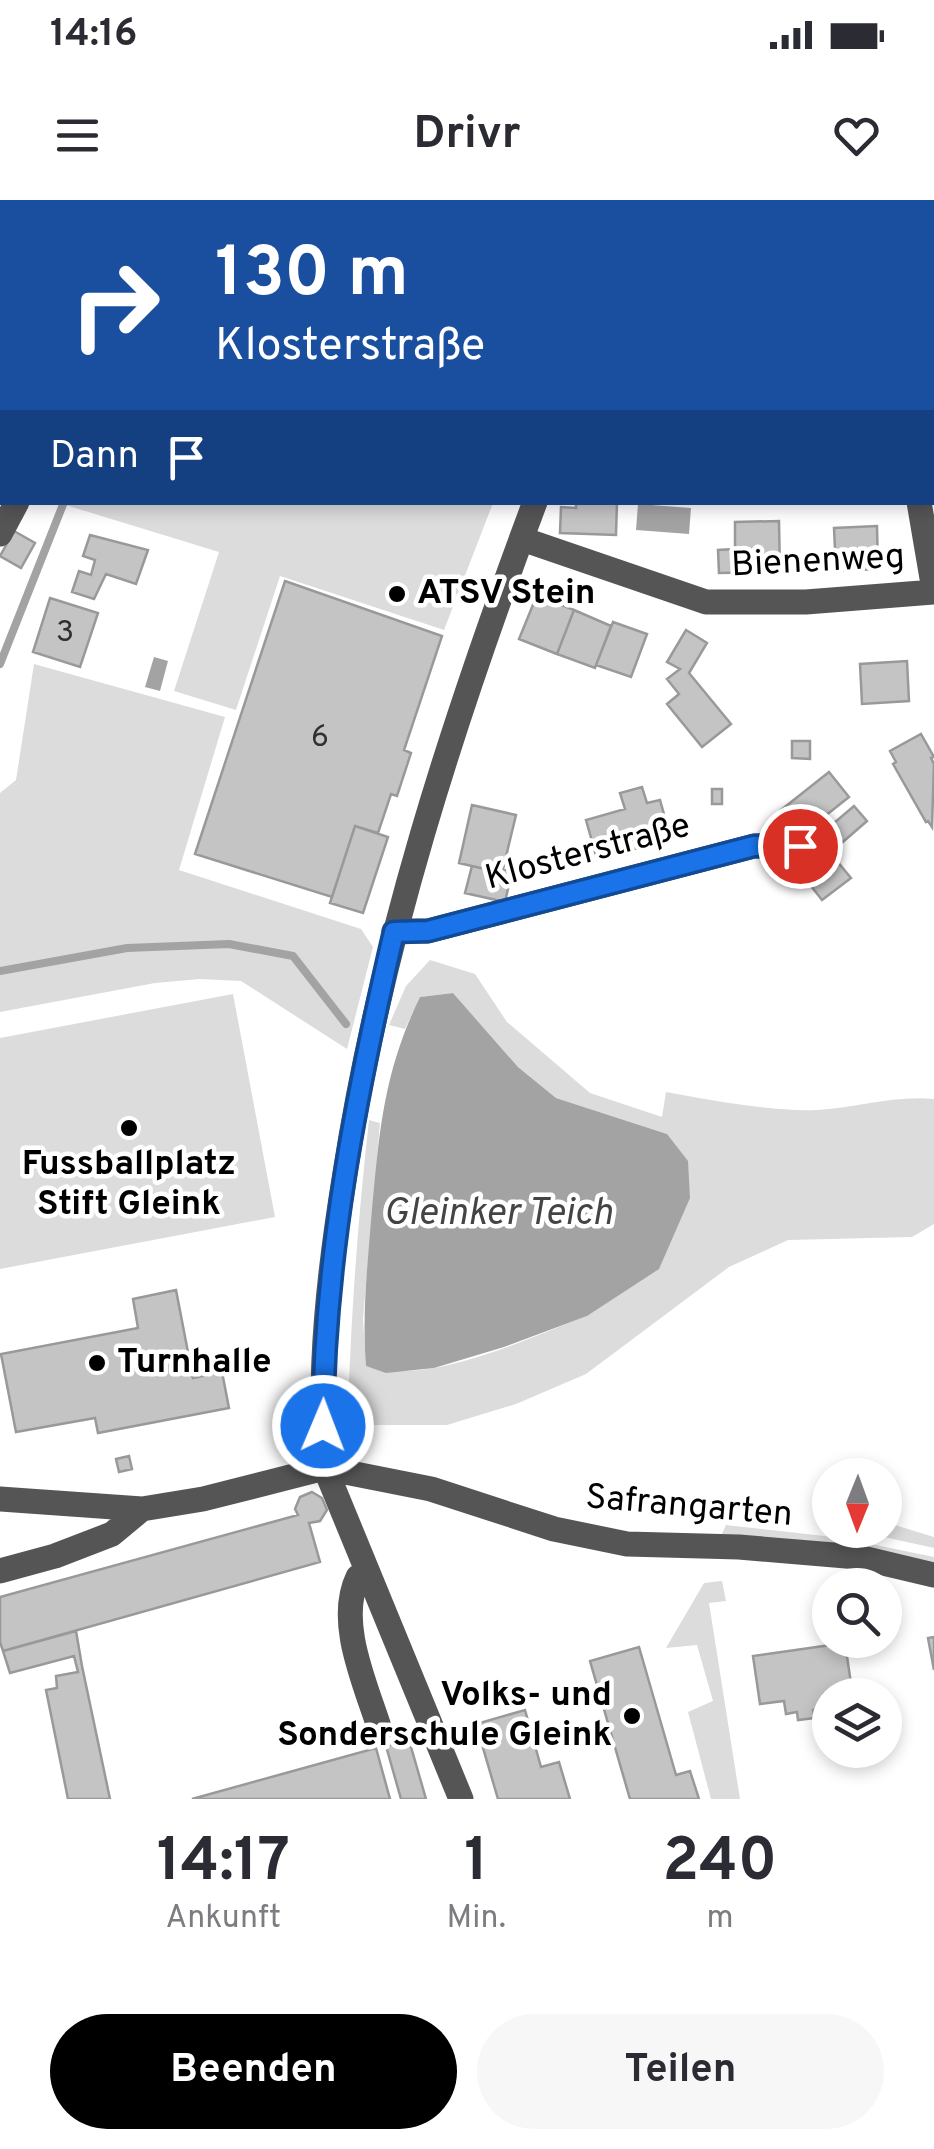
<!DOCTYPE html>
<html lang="de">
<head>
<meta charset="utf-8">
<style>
	body { margin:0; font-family:Overpass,sans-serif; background:#f7f7f7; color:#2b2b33; height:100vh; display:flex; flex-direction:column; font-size:38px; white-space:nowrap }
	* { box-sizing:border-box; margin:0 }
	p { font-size:32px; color:#7c7c81 }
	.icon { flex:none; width:55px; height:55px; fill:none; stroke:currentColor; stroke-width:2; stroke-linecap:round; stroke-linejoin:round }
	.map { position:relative; height:1599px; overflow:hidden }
	.details { display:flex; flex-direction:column; background:#fff; flex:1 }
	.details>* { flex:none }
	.hud { position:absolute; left:0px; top:0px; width:935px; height:305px; box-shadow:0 5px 15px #0003; background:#1a4fa0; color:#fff; overflow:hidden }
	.needle { width:65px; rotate:181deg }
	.tools { position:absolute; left:812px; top:1258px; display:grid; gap:20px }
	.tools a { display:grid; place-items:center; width:90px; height:90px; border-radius:50%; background:#fff; box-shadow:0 5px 15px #0003; font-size:50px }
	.pin { position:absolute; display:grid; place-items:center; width:85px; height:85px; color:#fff; margin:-42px; border:5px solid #fff; border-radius:50%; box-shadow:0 2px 10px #0007 }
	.me { position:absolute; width:110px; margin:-55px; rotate:1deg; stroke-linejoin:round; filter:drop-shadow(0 0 8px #0008) }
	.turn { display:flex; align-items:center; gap:35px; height:210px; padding:0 50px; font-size:45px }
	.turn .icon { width:130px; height:130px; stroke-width:2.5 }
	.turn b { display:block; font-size:70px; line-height:85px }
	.then { display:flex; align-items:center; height:95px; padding:0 50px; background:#0003; gap:20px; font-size:38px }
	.eta { display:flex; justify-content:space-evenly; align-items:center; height:170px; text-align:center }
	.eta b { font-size:60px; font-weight:700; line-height:70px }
	.button { display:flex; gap:20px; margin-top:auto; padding:20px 50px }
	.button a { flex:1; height:115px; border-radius:60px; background:#000; color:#fff; font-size:40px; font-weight:700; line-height:115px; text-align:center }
	.button a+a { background:#f7f7f7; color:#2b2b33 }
	.status { display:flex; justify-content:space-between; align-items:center; height:70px; padding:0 50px; background:#fff; direction:ltr }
	.status svg { height:28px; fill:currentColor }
	header { display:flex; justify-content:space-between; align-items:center; height:130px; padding:0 50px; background:#fff; font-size:45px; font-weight:700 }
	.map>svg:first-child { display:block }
	.green { fill:#dcdcdc }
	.water { fill:#a3a3a3 }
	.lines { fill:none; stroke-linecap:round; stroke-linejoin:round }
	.stream { stroke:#a3a3a3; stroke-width:8 }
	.building { fill:#c4c4c4; stroke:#999; stroke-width:2.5 }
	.minor { stroke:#555; stroke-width:25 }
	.route-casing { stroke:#114b97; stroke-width:25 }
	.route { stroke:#1a73e8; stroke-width:18 }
	.poi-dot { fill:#000; stroke:#fff; stroke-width:4 }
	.labels { text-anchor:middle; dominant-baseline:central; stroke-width:9; stroke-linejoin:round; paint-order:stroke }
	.number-label { font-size:30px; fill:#313131 }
	.street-label { font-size:35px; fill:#000; stroke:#fff }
	.poi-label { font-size:35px; font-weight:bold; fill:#000; stroke:#fff; text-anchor:start }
	.water-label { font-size:38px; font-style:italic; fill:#444; stroke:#fff }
</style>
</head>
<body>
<div class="status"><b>14:16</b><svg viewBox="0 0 49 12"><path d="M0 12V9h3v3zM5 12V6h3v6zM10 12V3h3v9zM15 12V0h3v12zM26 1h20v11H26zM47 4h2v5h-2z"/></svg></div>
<header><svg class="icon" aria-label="menu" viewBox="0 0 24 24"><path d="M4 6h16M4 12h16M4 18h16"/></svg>Drivr<svg class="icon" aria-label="heart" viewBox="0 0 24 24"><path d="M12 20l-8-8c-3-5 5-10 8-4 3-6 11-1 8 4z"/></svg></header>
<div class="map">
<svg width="934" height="1599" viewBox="0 0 934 1599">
	<rect width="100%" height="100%" fill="#fff"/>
	<!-- green -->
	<path class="green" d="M135 0H583L134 2Z
		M59 303H493L444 430 280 376 236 510 174 491 219 352Z
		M34 464 225 517 179 670 361 729 373 747 347 849 241 781 200 779 155 783 0 812V593L16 580Z
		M430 760 475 774 507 822 590 893 662 917 666 892C709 900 774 912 816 910 856 908 894 895 934 899V1024L912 1037 788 1040 729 1067 586 1174 516 1204 447 1225H358L348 1212C351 1114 358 1018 369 920L380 923 363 1119 366 1166C429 1187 527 1138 587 1116L667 934 556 898 518 867 453 793 420 797 405 829 389 825 406 786Z
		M233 794 275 1017 0 1069V838Z
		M885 1322 934 1337V1348L866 1333 867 1330H885Z
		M726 1325 842 1338 934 1357V1364L720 1338Z
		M722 1381 726 1401 709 1403 740 1599H711L688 1512 713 1501 697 1445 666 1448 704 1383Z"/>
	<!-- water -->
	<path class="water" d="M638 304 691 308 689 334 636 330Z
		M154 457 168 461 160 491 145 487Z
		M453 793 518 867 556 898 667 934 688 961 690 998 659 1069 587 1116 504 1147 434 1168 386 1173 366 1166C362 1117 367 1070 371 1021 379 936 382 875 420 797Z"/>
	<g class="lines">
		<!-- stream -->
		<path class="stream" d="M165 2 166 0
			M0 464 64 302
			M0 771 127 748 229 744 293 756 346 824"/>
	</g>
	<!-- building -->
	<path class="building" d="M0 184 2 191V260H0Z
		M576 302H617L616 335 560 333 561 307 576 308Z
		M779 321 780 372 719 373 718 350 735 349V322Z
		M877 326 878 369 836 371 834 328Z
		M14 331 35 343 21 368 0 356Z
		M90 335 148 350 136 384 106 374 94 399 72 392 79 371 91 375 95 360 83 356Z
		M285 381 442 436 404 550 411 553 397 596 391 594 378 633 355 626 332 697 195 654Z
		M537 395 574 410 557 454 519 439Z
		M50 398 98 413 80 467 33 452Z
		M574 410 611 426 595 468 557 454Z
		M613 422 647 434 631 477 596 465Z
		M686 430 707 443 689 473 731 524 702 547 667 504 679 494 667 479 680 469 667 462Z
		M907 461 909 501 862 504 860 464Z
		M921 534 934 557 931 558 934 564 932 627 928 621 926 622 893 564 896 562 890 551Z
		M792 541H810V559L792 558Z
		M829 572 849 597 796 639 776 614Z
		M642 587 647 603 660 600 671 639 597 659 586 620 625 609 620 593Z
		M712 589H722V604H712Z
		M472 605 516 615 502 673 459 663Z
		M854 606 867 621 829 654 815 639Z
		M355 626 388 637 363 713 330 703Z
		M832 655 851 678 822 700 804 677Z
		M472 666 502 673 503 669 512 671 505 702 465 693Z
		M176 1090 193 1178 222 1172 229 1208 98 1233 95 1218 16 1232 1 1154 138 1128 133 1099Z
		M129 1256 132 1269 119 1272 116 1259Z
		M312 1292 322 1298 327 1310 320 1321 309 1323 320 1362 3 1451 0 1442V1397L298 1315 295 1309 300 1297Z
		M76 1431 82 1466 110 1599H68L46 1490 57 1488 56 1476 78 1472 74 1456 10 1473 3 1451Z
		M934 1437V1470L928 1438Z
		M845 1443 852 1490 824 1494 826 1508 813 1510 815 1518 798 1520 797 1512 786 1514 784 1501 760 1504 753 1456Z
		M639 1447 676 1575 690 1571 699 1599H630L590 1461Z
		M525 1510 541 1567 559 1562 570 1599H498L476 1524Z
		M409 1540 426 1599H401L386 1546Z
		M376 1548 390 1599H192Z"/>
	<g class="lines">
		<!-- minor -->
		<path class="minor" d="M119 2 121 0
			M620 2 621 0
			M932 2 933 0
			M0 120 2 119
			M919 302 934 390
			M0 334 17 302
			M522 339 706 402H806L934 392
			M394 731H428L754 646H800
			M0 1299 142 1309 203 1299 325 1268 431 1289 554 1329 627 1344 739 1347 858 1357 934 1375
			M0 1371 55 1356 112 1334 142 1309
			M368 1374 358 1377C336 1422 366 1485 380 1530
			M461 1599 325 1268C318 1169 329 1071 345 973 381 742 453 521 535 302"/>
	</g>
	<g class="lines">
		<!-- route casing -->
		<g class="route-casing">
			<path id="route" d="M323 1226C324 1058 356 895 394 732L428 731 754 646H800"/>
		</g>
		<!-- route -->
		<use href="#route" class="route"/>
	</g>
	<!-- markers -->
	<g class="poi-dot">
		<circle cx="397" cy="394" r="10"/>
		<circle cx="129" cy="928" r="10"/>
		<circle cx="97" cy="1163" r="10"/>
		<circle cx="632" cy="1516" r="10"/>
	</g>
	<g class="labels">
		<!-- number labels -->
		<g class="number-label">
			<text x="65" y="433">3</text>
			<text x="320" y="538">6</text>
		</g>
		<!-- street labels -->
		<g class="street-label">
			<text transform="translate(818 362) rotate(-3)">Bienenweg</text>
			<text transform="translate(588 653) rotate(-15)">Klosterstraße</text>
			<text transform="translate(689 1307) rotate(5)">Safrangarten</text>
		</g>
		<!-- poi labels -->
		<g class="poi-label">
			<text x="417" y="394">ATSV Stein</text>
			<text x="129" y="965" text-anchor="middle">Fussballplatz<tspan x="129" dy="40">Stift Gleink</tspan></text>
			<text x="117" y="1163">Turnhalle</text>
			<text x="612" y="1496" text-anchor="end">Volks- und<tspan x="612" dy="40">Sonderschule Gleink</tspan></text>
		</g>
		<!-- water labels -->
		<g class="water-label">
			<text x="498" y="1014">Gleinker Teich</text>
		</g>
	</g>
</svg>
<div class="tools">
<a><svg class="needle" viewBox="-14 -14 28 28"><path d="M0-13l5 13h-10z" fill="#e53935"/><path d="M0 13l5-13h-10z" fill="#7c7c81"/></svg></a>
<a><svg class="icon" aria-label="search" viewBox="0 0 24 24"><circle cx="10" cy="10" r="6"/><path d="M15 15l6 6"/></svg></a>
<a><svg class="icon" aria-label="layers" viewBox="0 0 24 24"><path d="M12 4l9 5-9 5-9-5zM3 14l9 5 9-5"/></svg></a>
</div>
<div class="pin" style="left:800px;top:646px;background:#d93025"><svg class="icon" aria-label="arrive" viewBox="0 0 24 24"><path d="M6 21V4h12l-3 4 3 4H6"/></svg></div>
<svg class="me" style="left:323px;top:1226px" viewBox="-20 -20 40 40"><circle r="17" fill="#1a73e8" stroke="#fff" stroke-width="3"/><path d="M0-11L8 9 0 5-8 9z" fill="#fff"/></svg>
<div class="hud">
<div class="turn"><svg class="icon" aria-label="right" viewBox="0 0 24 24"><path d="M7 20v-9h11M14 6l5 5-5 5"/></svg><div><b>130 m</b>Klosterstraße</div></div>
<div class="then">Dann<svg class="icon" aria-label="arrive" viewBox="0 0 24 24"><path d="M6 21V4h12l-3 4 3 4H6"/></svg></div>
</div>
</div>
<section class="details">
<div class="eta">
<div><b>14:17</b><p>Ankunft</p></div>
<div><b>1</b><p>Min.</p></div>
<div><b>240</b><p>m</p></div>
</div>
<div class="button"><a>Beenden</a><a>Teilen</a></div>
</section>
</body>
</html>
